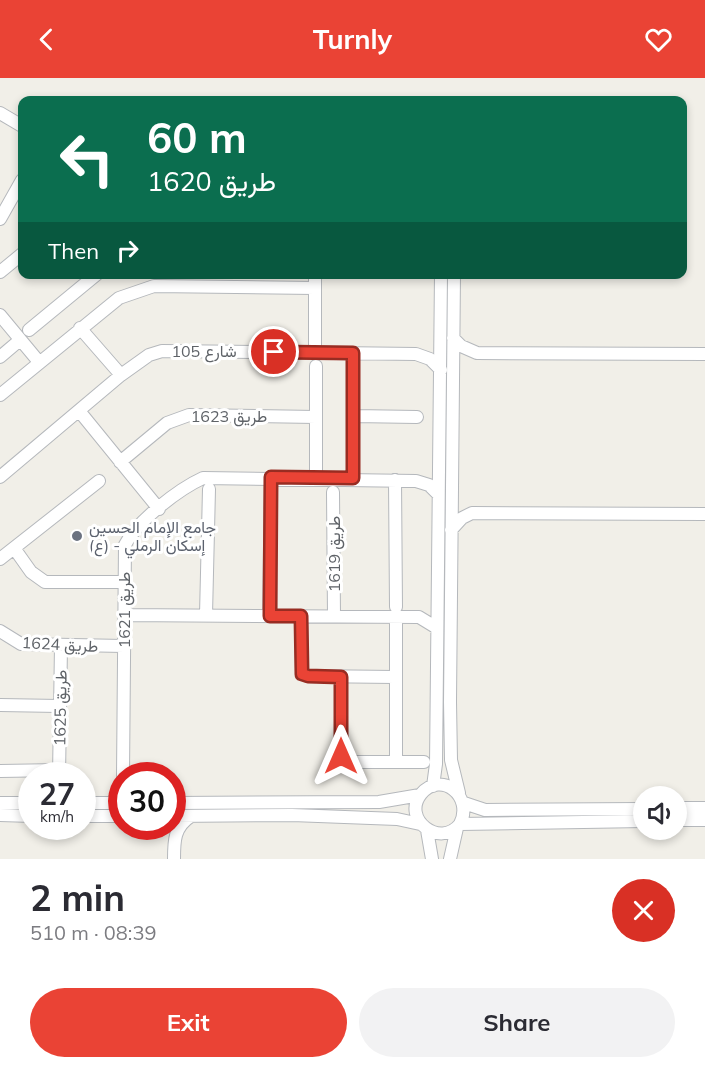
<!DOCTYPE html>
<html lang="en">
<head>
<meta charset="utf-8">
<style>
	body { margin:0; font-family:Mulish,Vazirmatn,sans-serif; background:#f2f2f3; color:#2b2b33; height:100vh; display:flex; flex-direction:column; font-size:22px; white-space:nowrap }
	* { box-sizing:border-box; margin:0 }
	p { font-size:20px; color:#7c7c81 }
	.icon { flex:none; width:33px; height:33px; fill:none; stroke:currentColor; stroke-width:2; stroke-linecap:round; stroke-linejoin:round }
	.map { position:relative; height:781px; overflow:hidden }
	.sheet { display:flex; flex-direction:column; background:#fff; flex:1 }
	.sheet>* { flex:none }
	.hud { position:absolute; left:18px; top:18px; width:669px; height:183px; border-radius:12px; box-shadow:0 3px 9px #0003; background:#0b6e4f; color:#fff; overflow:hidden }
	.fabs { position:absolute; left:633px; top:708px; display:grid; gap:12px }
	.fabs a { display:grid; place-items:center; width:54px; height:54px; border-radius:50%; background:#fff; box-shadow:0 3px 9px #0003; font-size:30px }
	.speed { position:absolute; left:18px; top:684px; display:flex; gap:12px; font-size:30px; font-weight:700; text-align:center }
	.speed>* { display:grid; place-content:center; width:78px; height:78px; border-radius:50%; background:#fff; box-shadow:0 3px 9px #0003; line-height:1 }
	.speed small { font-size:15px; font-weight:400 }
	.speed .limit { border:9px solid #d22; background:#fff; color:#111 }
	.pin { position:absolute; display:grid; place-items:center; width:51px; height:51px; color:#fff; margin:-26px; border:3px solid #fff; border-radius:50%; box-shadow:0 2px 6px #0007 }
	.me { position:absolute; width:66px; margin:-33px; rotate:0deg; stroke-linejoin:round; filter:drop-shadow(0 0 4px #0008) }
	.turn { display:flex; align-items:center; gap:21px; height:126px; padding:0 30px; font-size:27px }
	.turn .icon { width:78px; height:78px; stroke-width:2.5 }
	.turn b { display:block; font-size:42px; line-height:51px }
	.then { display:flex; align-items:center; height:57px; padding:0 30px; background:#0003; gap:12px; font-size:22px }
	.round { display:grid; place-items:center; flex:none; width:63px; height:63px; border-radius:32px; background:#f2f2f3 }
	.head { display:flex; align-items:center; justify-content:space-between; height:102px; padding:0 30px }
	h1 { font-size:36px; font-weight:700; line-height:45px }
	.action { display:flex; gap:12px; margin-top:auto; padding:12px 30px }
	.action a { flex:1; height:69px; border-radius:36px; background:#ea4335; color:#fff; font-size:24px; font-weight:700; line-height:69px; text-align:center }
	.action a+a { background:#f2f2f3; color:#2b2b33 }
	header { display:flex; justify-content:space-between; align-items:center; height:78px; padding:0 30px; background:#ea4335; color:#fff; font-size:27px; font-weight:700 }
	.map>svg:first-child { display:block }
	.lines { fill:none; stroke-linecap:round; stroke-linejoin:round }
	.minor-casing { stroke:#b5b8bc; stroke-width:14 }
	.minor { stroke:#fff; stroke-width:12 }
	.route-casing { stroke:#982c22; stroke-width:15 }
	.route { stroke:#ea4335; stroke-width:10 }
	.worship-dot { fill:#6b7280; stroke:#fff; stroke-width:2 }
	.labels { text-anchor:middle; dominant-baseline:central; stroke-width:6; stroke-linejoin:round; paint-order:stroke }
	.street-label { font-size:16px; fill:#5f6368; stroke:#fff }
	.worship-label { font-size:16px; fill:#5b616d; stroke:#fff; text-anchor:start }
</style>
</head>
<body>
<header><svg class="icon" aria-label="back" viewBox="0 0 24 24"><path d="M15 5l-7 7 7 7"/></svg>Turnly<svg class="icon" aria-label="heart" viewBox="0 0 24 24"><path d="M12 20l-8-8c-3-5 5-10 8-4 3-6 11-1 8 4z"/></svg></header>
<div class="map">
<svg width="705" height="781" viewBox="0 0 705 781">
	<rect width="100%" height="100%" fill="#f1efe8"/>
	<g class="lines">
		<!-- minor casing -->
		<g class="minor-casing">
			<path id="minor" d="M0 35 22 48
				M0 141 22 102
				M0 194 22 176
				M454 196 450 624 451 682 459 715
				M0 237 39 284
				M80 250 121 297
				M29 252 97 196
				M453 260 461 268 477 275 705 276
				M315 274V196
				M353 275V400
				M0 279 20 262
				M0 317 119 220 154 208 315 210
				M80 334 159 431
				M354 338 417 339
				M120 384 167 345 189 337 316 339
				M0 399 121 297 149 277 162 273 416 276 430 281 441 292
				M316 400V288
				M395 402 396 529
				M333 414 334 538
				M451 452 462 440 472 435 705 436
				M14 470 31 494 45 504H123
				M0 481 99 403
				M124 537 419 539 437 550
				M206 537 209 411
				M269 538 271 399
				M301 538 302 595 308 598 395 599
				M396 539V684
				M0 553 21 566 124 568
				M341 599V673L343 681 351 684H424
				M0 627 59 628
				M0 693 59 692
				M59 698 61 568
				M123 698 125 467C137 443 179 411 203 400L416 403 429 407 438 416
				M433 708 436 686 441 196
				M0 725H32
				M82 725H122
				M112 725 122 709
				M172 725 379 724 420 717
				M464 725 485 732 644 731
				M676 730H705
				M0 737 32 738
				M82 738H122
				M172 738 292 737 397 741 420 746
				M676 742H705
				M460 746C474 718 441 692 421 716 401 741 440 771 460 746L644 743
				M427 752 432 781
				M174 781C174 763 174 749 191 738
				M450 781 457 750"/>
		</g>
		<!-- minor -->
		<use href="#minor" class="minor"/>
	</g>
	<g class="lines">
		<!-- route casing -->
		<g class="route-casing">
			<path id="route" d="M274 274 353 275V400L271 399 270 538H301L302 596 308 598 341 599V678"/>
		</g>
		<!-- route -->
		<use href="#route" class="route"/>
	</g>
	<!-- markers -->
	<circle class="worship-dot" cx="77" cy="458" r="6"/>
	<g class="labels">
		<!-- street labels -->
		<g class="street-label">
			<text x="204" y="273">شارع 105</text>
			<text x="229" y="338">طريق 1623</text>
			<text transform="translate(334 476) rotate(-90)">طريق 1619</text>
			<text transform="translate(124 532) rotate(-90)">طريق 1621</text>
			<text transform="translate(60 566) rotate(3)">طريق 1624</text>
			<text transform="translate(60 630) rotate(-89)">طريق 1625</text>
		</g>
		<!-- worship labels -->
		<g class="worship-label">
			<text x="89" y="449">جامع الإمام الحسين<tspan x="89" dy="18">(ع) - إسكان الرملي</tspan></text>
		</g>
	</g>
</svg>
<div class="fabs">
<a><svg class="icon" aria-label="sound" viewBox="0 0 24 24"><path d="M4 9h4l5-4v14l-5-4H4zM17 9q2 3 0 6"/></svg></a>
</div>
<div class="speed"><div>27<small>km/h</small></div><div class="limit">30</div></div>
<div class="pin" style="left:274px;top:274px;background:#d93025"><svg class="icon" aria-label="arrive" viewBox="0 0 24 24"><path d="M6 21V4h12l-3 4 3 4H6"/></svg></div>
<svg class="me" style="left:341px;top:678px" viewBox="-20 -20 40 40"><path d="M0-17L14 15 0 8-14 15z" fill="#ea4335" stroke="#fff" stroke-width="4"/></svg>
<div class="hud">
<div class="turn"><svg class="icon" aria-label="left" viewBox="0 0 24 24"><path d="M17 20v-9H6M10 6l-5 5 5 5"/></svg><div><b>60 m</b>طريق 1620</div></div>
<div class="then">Then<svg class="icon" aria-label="right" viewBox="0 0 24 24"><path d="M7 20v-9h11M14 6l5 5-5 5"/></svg></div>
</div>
</div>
<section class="sheet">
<div class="head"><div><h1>2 min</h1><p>510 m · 08:39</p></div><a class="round" style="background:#d93025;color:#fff"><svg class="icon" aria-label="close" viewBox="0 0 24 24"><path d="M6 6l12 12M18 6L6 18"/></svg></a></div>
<div class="action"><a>Exit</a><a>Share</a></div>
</section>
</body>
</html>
